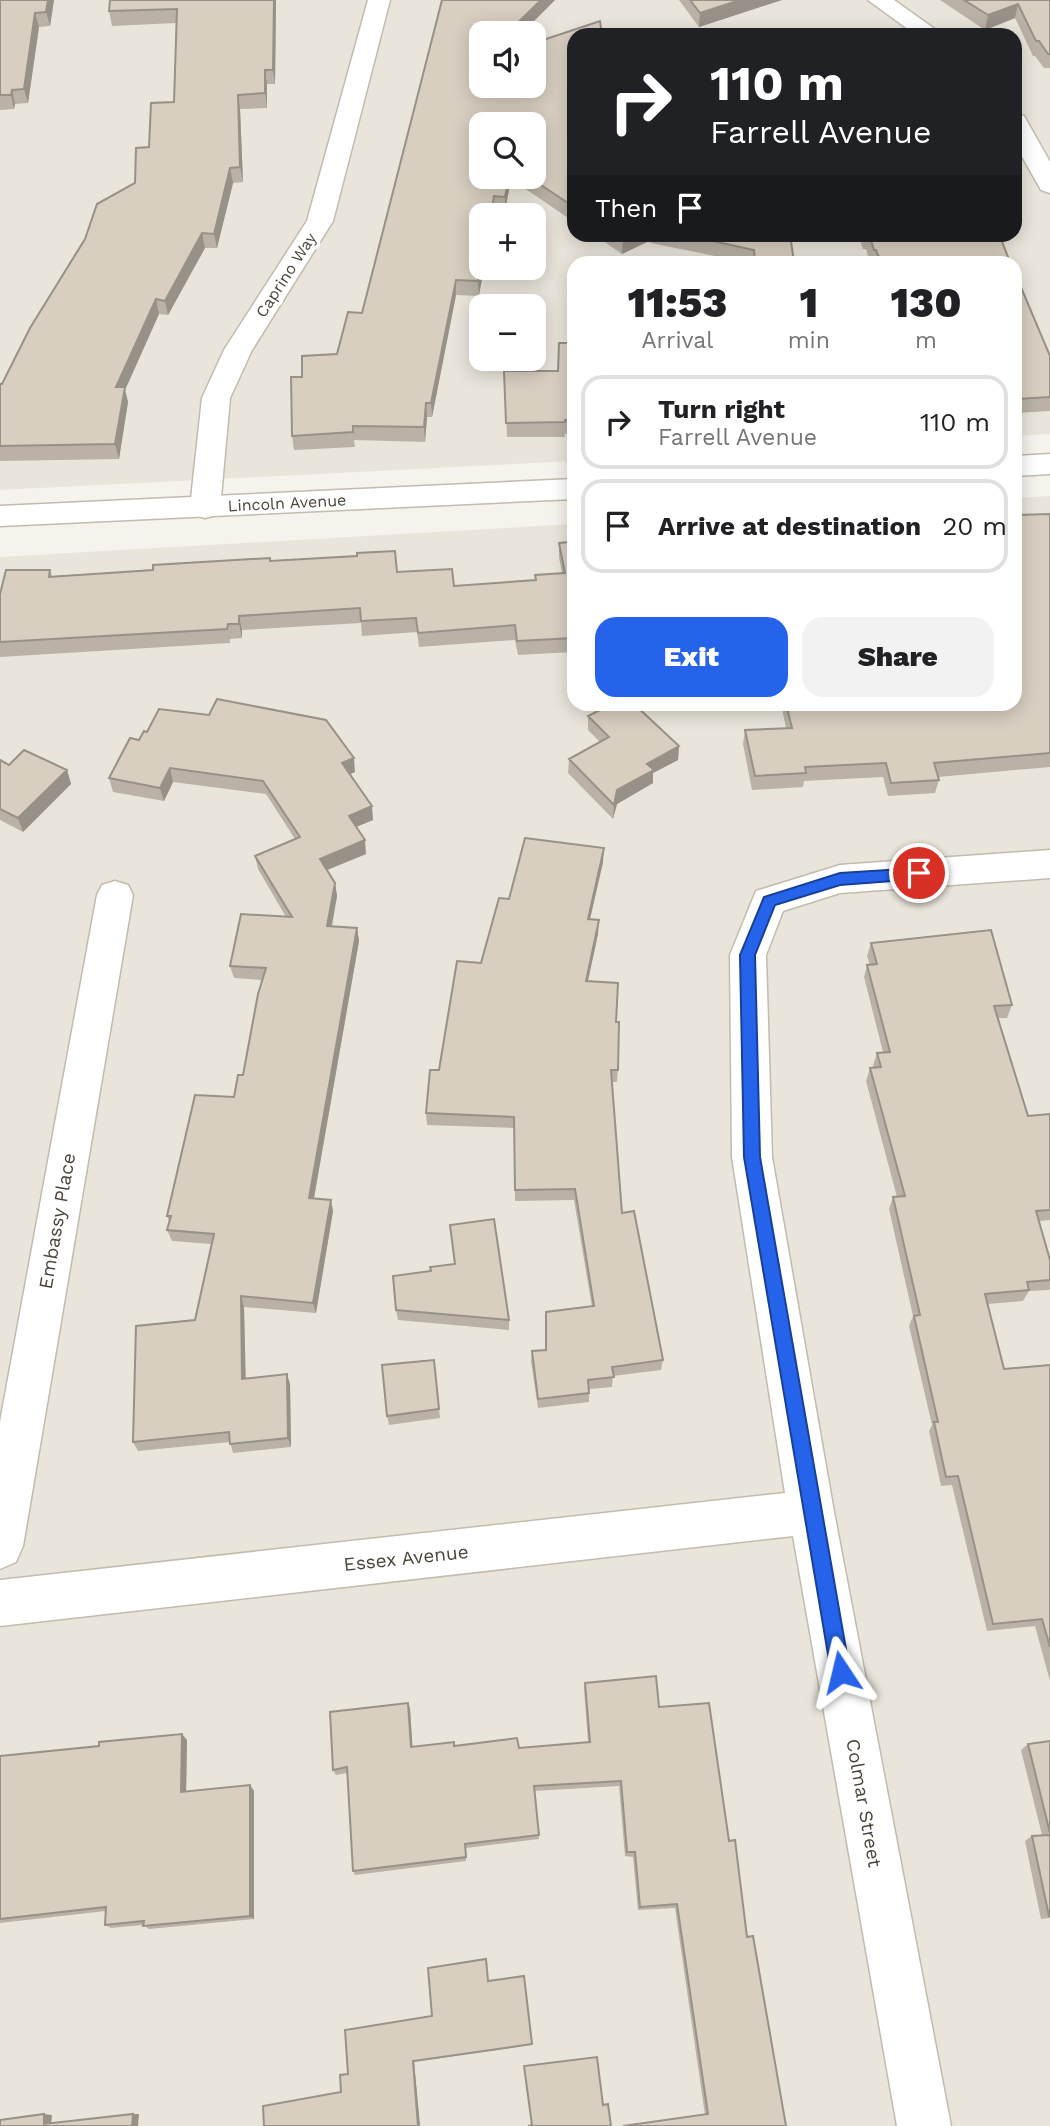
<!DOCTYPE html>
<html lang="en">
<head>
<meta charset="utf-8">
<style>
	body { margin:0; font-family:"Work Sans",sans-serif; background:#f2f2f2; color:#202124; height:100vh; display:flex; flex-direction:column; font-size:26px; white-space:nowrap }
	* { box-sizing:border-box; margin:0 }
	p { font-size:23px; color:#757577 }
	.icon { flex:none; width:38px; height:38px; fill:none; stroke:currentColor; stroke-width:2; stroke-linecap:round; stroke-linejoin:round }
	.map { position:relative; flex:1; overflow:hidden }
	.side { position:absolute; left:567px; top:256px; width:455px; height:455px; display:flex; flex-direction:column; background:#fff; border-radius:21px; box-shadow:0 4px 18px #0003 }
	.side>* { flex:none }
	.hud { position:absolute; left:567px; top:28px; width:455px; height:214px; border-radius:21px; box-shadow:0 4px 18px #0003; background:#202124; color:#fff; overflow:hidden }
	.fabs { position:absolute; left:469px; top:21px; display:grid; gap:14px }
	.fabs a { display:grid; place-items:center; width:77px; height:77px; border-radius:14px; background:#fff; box-shadow:0 4px 18px #0003; font-size:35px }
	.pin { position:absolute; display:grid; place-items:center; width:60px; height:60px; color:#fff; margin:-30px; border:4px solid #fff; border-radius:50%; box-shadow:0 2px 7px #0007 }
	.me { position:absolute; width:77px; margin:-38px; rotate:350deg; stroke-linejoin:round; filter:drop-shadow(0 0 5px #0008) }
	.turn { display:flex; align-items:center; gap:24px; height:147px; padding:0 28px; font-size:32px }
	.turn .icon { width:91px; height:91px; stroke-width:2.5 }
	.turn b { display:block; font-size:49px; line-height:60px }
	.then { display:flex; align-items:center; height:66px; padding:0 28px; background:#0003; gap:14px; font-size:26px }
	.eta { display:flex; justify-content:space-evenly; align-items:center; height:119px; text-align:center }
	.eta b { font-size:42px; font-weight:800; line-height:49px }
	.action { display:flex; gap:14px; margin-top:auto; padding:14px 28px }
	.action a { flex:1; height:80px; border-radius:21px; background:#2563eb; color:#fff; font-size:28px; font-weight:800; line-height:80px; text-align:center }
	.action a+a { background:#f2f2f2; color:#202124 }
	ul { padding:0; list-style:none }
	li { display:flex; align-items:center; gap:21px; height:94px; margin:0 14px 10px; padding:0 14px; border:4px solid #e0e0e0; border-radius:21px }
	li div { flex:1 }
	li b { display:block; font-size:26px }
	li em { font-style:normal }
	.map>svg:first-child { display:block }
	.residential { fill:#eae5da; fill-rule:evenodd }
	.lines { fill:none; stroke-linecap:round; stroke-linejoin:round }
	.minor-casing { stroke:#c2bbae; stroke-width:3 }
	.tertiary-casing { stroke:#c2bbae; stroke-width:3 }
	.minor { fill:#fff; fill-rule:evenodd }
	.tertiary { fill:#fff; fill-rule:evenodd }
	.wall { fill:#bab2a6; fill-rule:evenodd }
	.shaded-wall { fill:#979187 }
	.building { fill:#d8cfc1; stroke:#979187; stroke-width:2 }
	.route { fill:#2563eb; stroke:#184099; stroke-width:2 }
	.labels { text-anchor:middle; dominant-baseline:central; stroke-width:7; stroke-linejoin:round; paint-order:stroke }
	.far-street-label { font-size:16px; fill:#4b4439; stroke:#fff }
	.street-label { font-size:19px; fill:#4b4439; stroke:#fff }
</style>
</head>
<body>
<div class="map">
<svg width="1050" height="2126" viewBox="0 0 1050 2126">
	<rect width="100%" height="100%" fill="#f6f3ec"/>
	<!-- residential -->
	<path class="residential" d="M0 0H1050V434L1015 436V262H574V461L0 490ZM481 33H534V86H481ZM574 35H1015V234H574ZM481 124H534V177H481ZM481 215H534V268H481ZM481 306H534V359H481Z
		M1050 496V2126H0V557L574 524V704H1015V498Z"/>
	<g class="lines">
		<!-- minor casing -->
		<g class="minor-casing">
			<path id="minor" d="M368 0H390L333 221 252 350 230 398 220 508 216 515 205 518 194 515 190 508 202 398 224 350 307 221Z
				M868 0H894L943 35H916Z
				M1015 114 1024 116 1050 162V193L1041 190 1015 144Z
				M1050 850V878L840 893 783 911 766 955 772 1157 834 1512 951 2126H897L793 1536 0 1626V1580L785 1493 732 1157 730 955 756 891 840 865Z
				M115 881 128 885 133 895 23 1546 16 1562 0 1569V1422L97 895 102 885Z"/>
		</g>
		<!-- tertiary casing -->
		<g class="tertiary-casing">
			<path id="tertiary" d="M1050 454V474L1015 476V456Z
				M574 479V499L0 526V506Z"/>
		</g>
		<!-- minor -->
		<use href="#minor" class="minor"/>
		<!-- tertiary -->
		<use href="#tertiary" class="tertiary"/>
	</g>
	<!-- wall -->
	<path class="wall" d="M0 0H54L50 26 39 27 28 103 15 104 14 109 0 110Z
		M276 0 275 84H267V108L240 109 243 182 233 183 217 248H205L168 315 159 314 125 390 128 402 119 459 0 461V384H2L135 183 149 147 174 102 176 23 112 26 109 11Z
		M555 0 522 33H481V86L574 35V222L511 179 505 211 494 210V215H481L479 296 456 295 432 417H427L425 442 354 440 355 447 294 450 292 436 302 377 337 354 362 313 429 50ZM534 124V177H481Z
		M679 0H782L699 27Z
		M940 0H1050V68H1044L1035 56H1033L1015 18 985 30Z
		M593 234H790L794 262H744L651 243V240L622 254Z
		M858 234H999L1010 262H870L866 249H863Z
		M1015 273 1050 356V411L1015 413Z
		M572 333H574V434H565V437H507L504 371H558L572 343Z
		M1050 514V767L938 777 939 780 935 793 888 796 883 777 804 781 803 787 752 790 743 744 745 730 786 728 781 704H1015Z
		M569 540H574V652L518 655 515 640 419 647 417 632 362 636 361 623 242 630V638L230 639V643L0 657V594L50 570 52 576 153 570 271 561 397 572 454 586 535 580V575L562 573 559 557V543L569 542Z
		M588 716 679 746 678 760 653 773V783L617 804 613 819 568 773 569 759 600 742 588 730Z
		M139 740 355 772 350 774 373 820 356 827 366 854 327 870 335 883 337 896 332 927 357 928 359 941 314 1198 333 1211 316 1313 244 1307 245 1378 290 1384 291 1447 233 1453 230 1442 138 1451 133 1442 195 1320 211 1244 172 1241 167 1230 169 1221 167 1216 234 1097 243 1075 262 980 234 978 230 966 286 917 258 869 255 856 295 839 266 794 173 782 164 801 113 792 109 778Z
		M0 760 9 765 67 770 71 784 23 832 0 820Z
		M603 862 590 919 598 934 588 981 616 1022 618 1070 617 1082H612L622 1213 663 1360 661 1370 613 1376 612 1387 589 1389V1402L538 1408 531 1361 532 1351 546 1350 592 1307 574 1200 515 1201 514 1128 427 1125 426 1113 439 1070 481 963 509 899Z
		M871 943 1012 1005 1007 1018H998L1028 1116 1050 1114V1220L1039 1221 1050 1260V1289L1049 1290 1029 1291 1023 1301 987 1304 1004 1369 1050 1365V1681L1035 1626 987 1631 952 1485 941 1486 929 1431 932 1425 909 1326 913 1316 889 1209 893 1197H897L866 1081 870 1068H874L873 1065 877 1053 883 1052 864 977 867 965H870L867 956Z
		M451 1236 509 1320V1330L398 1320 396 1310 455 1264Z
		M434 1360 440 1418 389 1425 387 1416Z
		M585 1683 659 1707 729 1841 786 2126 705 2115 675 1908 638 1910 633 1857 625 1856 619 1786 534 1791 539 1839 466 1848V1861L355 1875 353 1871 347 1773 336 1775 333 1770 408 1703 410 1709 412 1747 454 1746 519 1748 588 1742 584 1689Z
		M187 1740 186 1791 250 1785 254 1791V1919L149 1929 143 1925 111 1928 105 1925 106 1911 0 1923V1756Z
		M1050 1741V1918L1041 1919 1025 1841 1032 1836 1042 1835 1021 1750 1028 1744Z
		M524 1976 532 2045 414 2062 420 2126H264L341 2092 348 2074 432 2016 488 1981Z"/>
	<!-- shaded-wall -->
	<path class="shaded-wall" d="M48 0H54L50 26 46 12Z
		M274 0H276L275 84 273 70Z
		M541 0H555L522 33H507Z
		M740 0H782L699 27 700 13Z
		M1018 4 1015 18 985 30 988 15Z
		M35 13 39 27 28 103 24 89Z
		M265 70 267 84V108L265 93Z
		M12 90 15 104 14 109 11 95Z
		M238 95 240 109 243 182 240 167Z
		M230 168 233 183 217 248 214 234Z
		M509 177H511V179L505 211V197Z
		M494 196V215H491Z
		M202 233 205 248 168 315 165 301Z
		M633 234H651V240L622 254 623 240Z
		M481 268H484L479 296 478 281Z
		M456 280V295L432 417 431 403Z
		M156 299 159 314 125 390 128 402 119 459 115 444 116 387Z
		M426 403 427 417 425 442 424 427Z
		M239 616 242 630V638L239 624Z
		M679 746 678 760 653 773V783L617 804 613 819 614 805 617 790 647 764Z
		M354 758 355 772 344 777 342 763Z
		M170 768 173 782 164 801 160 788Z
		M67 770 71 784 23 832 18 818Z
		M372 806 373 820 351 829 349 816Z
		M365 840 366 854 322 872 320 859Z
		M604 848 603 862 587 932 588 919Z
		M335 883 337 896 329 939 327 926Z
		M599 920 598 934 585 994 586 981Z
		M357 928 359 941 312 1209 309 1198Z
		M331 1200 333 1211 316 1313 313 1303Z
		M241 1296 244 1307 246 1388 242 1379Z
		M287 1374 290 1384 291 1447 288 1438Z
		M408 1703 410 1709 413 1753 411 1747Z
		M182 1734 187 1740 186 1797 181 1792Z
		M250 1785 254 1791V1919L250 1916Z
		M413 2061 414 2062 420 2126H418Z
		M44 2114 52 2115 51 2125 44 2124Z
		M133 2114H139L138 2126H132Z"/>
	<!-- building -->
	<path class="building" d="M0 0H48L46 12 35 13 24 89 12 90 11 95H0Z
		M110 0H274L273 70H265V93L238 95 240 167 230 168 214 234 202 233 165 301 156 299 116 387H125L115 444 0 446V384H2L30 328 85 239 97 204 135 183 136 148 149 147 151 103 174 102 177 9 109 11Z
		M442 0H541L507 33H481V59L479 61 481 60V86H534V43L600 21 602 35H574V166L570 168H574V207L529 177H534V124H481V177H509L505 197 494 196 491 215H481V265L478 281 456 280 431 403H426L424 427 353 426V432L292 436 291 377H302V356L337 354 348 312 362 313Z
		M690 0H740L700 13Z
		M964 0H1050V54H1048L1039 41H1036L1018 4 988 15Z
		M615 234H633L623 240Z
		M681 234H790L794 262H755L754 250Z
		M869 234H999L1010 262H881L876 250H874Z
		M1015 273 1050 356V397L1015 399Z
		M572 333H574V420H565V422L506 423 504 371H558L559 343H573Z
		M1050 514V753L934 763 939 780 891 783 886 763 805 767 806 773 755 776 745 730 792 728 786 704H1015V515Z
		M569 540H574V638L517 641 515 625 418 633 416 618 361 621 360 608 239 616V624H228L227 629 0 642V594L6 570H50L49 577 153 570V565L270 558V561L357 556V553L395 551 397 572 452 569 454 586 536 580 535 575 565 573 559 543 569 542Z
		M217 699 326 720 354 758 342 763 372 806 349 816 365 840 320 859 335 883 327 926 357 928 309 1198 331 1200 313 1303 241 1296 242 1379 287 1374 288 1438 230 1444 229 1432 133 1442 136 1326 195 1320 214 1234 167 1230 171 1216H167L195 1095 234 1097 238 1075H243L258 994 266 968 230 966 241 914 292 917 255 856 300 837 263 781 170 768 160 788 109 778 130 738 139 740 144 731 147 732 159 709 209 715Z
		M612 704H634L679 746 647 764 654 770 617 790 614 805 569 759 609 737 588 716Z
		M24 750 67 770 18 818 0 809V760L9 765Z
		M525 838 604 848 588 919 599 920 586 981 618 983 616 1022H619L618 1070H611L622 1213 634 1211 663 1360 612 1367 614 1377 588 1380 589 1393 538 1399 532 1351 546 1350V1312L594 1306 575 1189 515 1190 514 1117 426 1113 430 1070H439L457 961 481 963 499 898 509 899Z
		M991 930 1012 1005 994 1006 1028 1116 1050 1114V1210L1036 1211 1050 1260V1280L1027 1282 1029 1290 985 1294 1004 1369 1050 1365V1647L1042 1619 993 1624 958 1476 946 1477 934 1422H938L914 1316 920 1315 893 1197 905 1196 870 1068 881 1067 877 1053 890 1052 867 965 877 964 871 943Z
		M494 1219 509 1320 396 1310 393 1276 431 1271 430 1267 455 1264 450 1225Z
		M434 1360 439 1409 387 1416 382 1365Z
		M656 1676 659 1707 709 1703 729 1841 735 1840 747 1937 753 1936 786 2126H623L708 2114 677 1904 640 1907 635 1852H627L621 1781 534 1786 539 1835 465 1844 466 1857 353 1871 347 1767 333 1770 330 1712 408 1703 411 1747 454 1742V1746L517 1738 519 1748 590 1742 585 1683Z
		M182 1734 181 1792 250 1785V1916L143 1926 144 1921 105 1925 106 1907 0 1919V1756L99 1746V1742Z
		M1050 1741V1833L1028 1744Z
		M1050 1835V1915L1049 1916 1032 1836Z
		M486 1959 488 1981 524 1976 532 2044 413 2061 418 2126H264L263 2106 341 2092 340 2075 348 2074 345 2030 432 2016 428 1968Z
		M597 2057 603 2105 608 2104 611 2126H528L532 2125 524 2066Z
		M44 2114V2124L133 2114 132 2126H0V2120Z"/>
	<!-- route -->
	<path class="route" d="M919 868 926 873 919 879 840 885 775 905 755 955 760 1157 850 1672 847 1679 841 1682 834 1679 831 1672 744 1157 740 955 764 897 840 873Z"/>
	<g class="labels">
		<!-- far-street labels -->
		<g class="far-street-label">
			<text transform="translate(286 275) rotate(-57)">Caprino Way</text>
			<text transform="translate(287 503) rotate(-3)">Lincoln Avenue</text>
		</g>
		<!-- street labels -->
		<g class="street-label">
			<text transform="translate(57 1221) rotate(-80)">Embassy Place</text>
			<text transform="translate(406 1558) rotate(-6)">Essex Avenue</text>
			<text transform="translate(864 1803) rotate(80)">Colmar Street</text>
		</g>
	</g>
</svg>
<div class="fabs">
<a><svg class="icon" aria-label="sound" viewBox="0 0 24 24"><path d="M4 9h4l5-4v14l-5-4H4zM17 9q2 3 0 6"/></svg></a>
<a><svg class="icon" aria-label="search" viewBox="0 0 24 24"><circle cx="10" cy="10" r="6"/><path d="M15 15l6 6"/></svg></a>
<a>+</a>
<a>−</a>
</div>
<div class="pin" style="left:919px;top:873px;background:#d93025"><svg class="icon" aria-label="arrive" viewBox="0 0 24 24"><path d="M6 21V4h12l-3 4 3 4H6"/></svg></div>
<svg class="me" style="left:841px;top:1672px" viewBox="-20 -20 40 40"><path d="M0-17L14 15 0 8-14 15z" fill="#2563eb" stroke="#fff" stroke-width="4"/></svg>
<div class="hud">
<div class="turn"><svg class="icon" aria-label="right" viewBox="0 0 24 24"><path d="M7 20v-9h11M14 6l5 5-5 5"/></svg><div><b>110 m</b>Farrell Avenue</div></div>
<div class="then">Then<svg class="icon" aria-label="arrive" viewBox="0 0 24 24"><path d="M6 21V4h12l-3 4 3 4H6"/></svg></div>
</div>
<section class="side">
<div class="eta">
<div><b>11:53</b><p>Arrival</p></div>
<div><b>1</b><p>min</p></div>
<div><b>130</b><p>m</p></div>
</div>
<ul>
<li><svg class="icon" aria-label="right" viewBox="0 0 24 24"><path d="M7 20v-9h11M14 6l5 5-5 5"/></svg><div><b>Turn right</b><p>Farrell Avenue</p></div><em>110 m</em></li>
<li><svg class="icon" aria-label="arrive" viewBox="0 0 24 24"><path d="M6 21V4h12l-3 4 3 4H6"/></svg><div><b>Arrive at destination</b></div><em>20 m</em></li>
</ul>
<div class="action"><a>Exit</a><a>Share</a></div>
</section>
</div>
</body>
</html>
